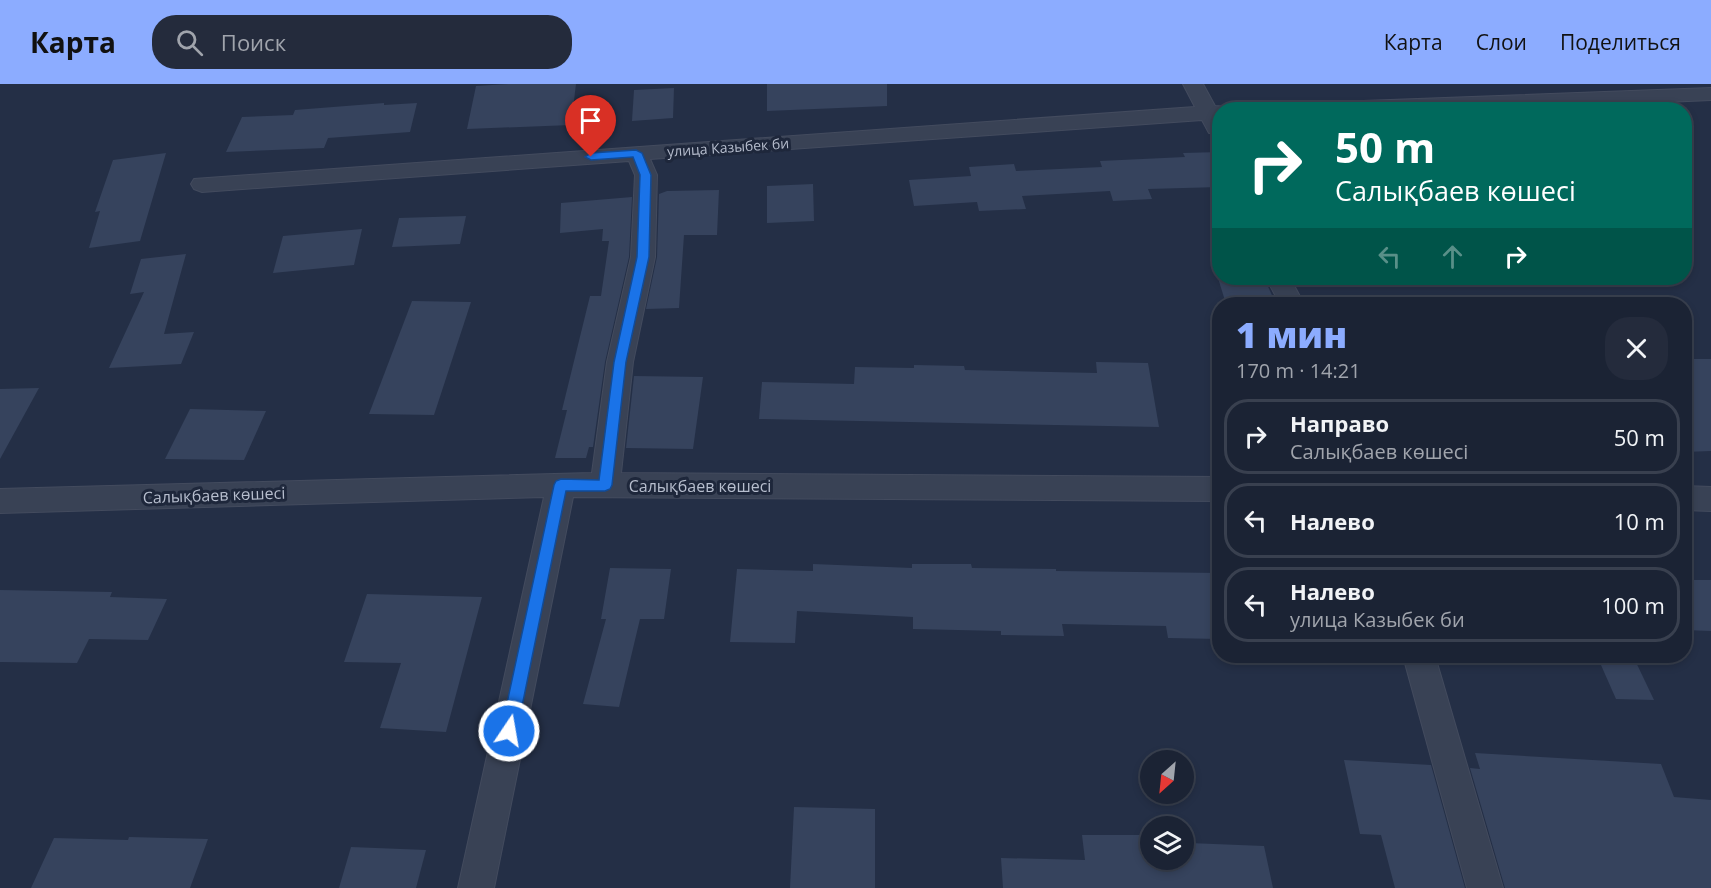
<!DOCTYPE html>
<html lang="ru">
<meta charset="utf-8">
<style>
body{margin:0;font-family:"Open Sans",sans-serif;background:#242b3c;color:#f1f3f6;height:100vh;display:flex;flex-direction:column;font-size:22px;white-space:nowrap}
*{box-sizing:border-box;margin:0}
p{font-size:20px;color:#a0a4ac}
.icon{flex:none;width:33px;height:33px;fill:none;stroke:currentColor;stroke-width:2;stroke-linecap:round;stroke-linejoin:round}
.map{position:relative;flex:1;overflow:hidden}
.drawer{position:absolute;left:1212px;top:213px;width:480px;height:366px;display:flex;flex-direction:column;background:#1b2334;border-radius:24px;box-shadow:0 3px 9px #0003,0 0 0 2px #39404f}
.drawer>*{flex:none}
.hud{position:absolute;left:1212px;top:18px;width:480px;height:183px;border-radius:24px;box-shadow:0 3px 9px #0003,0 0 0 2px #39404f;background:#00695c;color:#fff;overflow:hidden}
.needle{width:39px;rotate:207deg}
.fabs{position:absolute;left:1140px;top:666px;display:grid;gap:12px}
.fabs a{display:grid;place-items:center;width:54px;height:54px;border-radius:50%;background:#1b2334;box-shadow:0 3px 9px #0003,0 0 0 2px #39404f;font-size:30px}
.pin{position:absolute;display:grid;place-items:center;width:51px;height:51px;color:#fff;margin:-62px -26px;border-radius:50% 50% 50% 0;rotate:-45deg;box-shadow:0 0 6px #0007}
.pin .icon{rotate:45deg}
.me{position:absolute;width:66px;margin:-33px;rotate:12deg;stroke-linejoin:round;filter:drop-shadow(0 0 4px #0008)}
.turn{display:flex;align-items:center;gap:21px;height:126px;padding:0 24px;font-size:27px}
.turn .icon{width:78px;height:78px;stroke-width:2.5}
.turn b{display:block;font-size:42px;line-height:51px}
.lanes{display:flex;align-items:center;height:57px;padding:0 24px;background:#0003;justify-content:center;gap:30px;direction:ltr}
.lanes .off{opacity:.35}
.round{display:grid;place-items:center;flex:none;width:63px;height:63px;border-radius:24px;background:#242b3c}
.overview{display:flex;align-items:center;justify-content:space-between;height:102px;padding:0 24px}
h1{font-size:36px;font-weight:800;line-height:45px;color:#8cacff}
ul{padding:0;list-style:none}
li{display:flex;align-items:center;gap:18px;height:75px;margin:0 12px 9px;padding:0 12px;border:3px solid #39404f;border-radius:24px}
li div{flex:1}
li b{display:block;font-size:22px}
li em{font-style:normal}
header{display:flex;align-items:center;gap:36px;box-sizing:border-box;height:84px;padding:0 30px;background:#8cacff;color:#111}
header strong{font-size:28px}
nav{display:flex;gap:33px;margin-inline-start:auto;font-size:21px}
.search{width:420px;height:54px;background:#242b3c;display:flex;align-items:center;gap:15px;box-sizing:border-box;padding:0 21px;border-radius:24px;color:#a0a4ac;font-size:22px}
.map>svg:first-child{display:block}
.building{fill:#36435d}
.lines{fill:none;stroke-linecap:round;stroke-linejoin:round}
.minor-casing{stroke:#434b5e;stroke-width:2}
.minor{fill:#394255;fill-rule:evenodd}
.route{fill:#1a73e8;stroke:#114b97;stroke-width:1.5}
.labels{text-anchor:middle;dominant-baseline:central;stroke-width:6;stroke-linejoin:round;paint-order:stroke}
.far-street-label{font-size:14px;fill:#b7bece;stroke:#1e273b}
.street-label{font-size:16px;fill:#b7bece;stroke:#1e273b}
</style>
<header>
<strong>Карта</strong>
<div class="search"><svg class="icon" aria-label="search" viewBox="0 0 24 24"><circle cx="10" cy="10" r="6"/><path d="M15 15l6 6"/></svg>Поиск</div>
<nav><a>Карта</a><a>Слои</a><a>Поделиться</a></nav>
</header>
<div class="map">
<svg width="1711" height="804" viewBox="0 0 1711 804">
<rect width="100%" height="100%" fill="#242f46"/>
<!-- building -->
<g class="building">
<path d="M508,0h68l-5,41 -104,4 9,-43z"/>
<path d="M767,0h120v22l-120,5z"/>
<path d="M674,4l-1,30 -41,3 2,-31z"/>
<path d="M384,19v2l33,-2 -7,29 -82,6 -4,10 -98,4 16,-35 51,-2 2,-5z"/>
<path d="M1220,68v35l-72,2 4,10 -39,2 -3,-10 -88,5 4,13 -47,2 -2,-9 -63,4 -5,-26 62,-4 -2,-9 45,-3 2,7 86,-4 -2,-6 85,-4 -2,-4z"/>
<path d="M166,69l-26,88 -51,7 11,-37 -5,1 18,-52z"/>
<path d="M813,100l1,37 -47,2v-37z"/>
<path d="M719,106l-2,45h-33l-5,73 -33,1 11,-52 2,-63 8,-3z"/>
<path d="M632,113l-3,60 -24,105 -12,85h-4l-3,11h-31l12,-48h-5l28,-114h11l8,-55h-7l1,-12 -43,4 1,-30z"/>
<path d="M466,132l-6,28 -68,3 7,-29z"/>
<path d="M362,145l-8,36 -81,8 10,-37z"/>
<path d="M186,170l-22,80 30,-2 -13,32 -72,4 35,-76 -14,2 11,-35z"/>
<path d="M1218,194h46l12,26h-50z"/>
<path d="M412,217l59,1 -37,113 -65,-1z"/>
<path d="M1684,275h27v92l-27,1z"/>
<path d="M1096,278l52,1 11,64 -400,-8 3,-37 92,2 1,-17 59,1v-3l50,1 1,4 132,3z"/>
<path d="M634,292l69,1 -10,72 -67,-1z"/>
<path d="M39,304l-39,71v-70z"/>
<path d="M190,325l76,2 -22,49 -79,-1z"/>
<path d="M813,480l99,4v-4h59l1,4 84,1v2l164,2v66l-52,-1 -2,-12 -104,-2 2,12 -63,-1v-4l-88,-2v-12l-116,-6 -2,32 -65,-1 7,-73 76,2z"/>
<path d="M610,484l61,1 -7,50h-24l-21,88 -36,-3 23,-85h-5z"/>
<path d="M1684,496h27v51l-27,-1z"/>
<path d="M0,506l112,2 -2,5 57,2 -19,41 -59,-1 -12,24 -77,-1z"/>
<path d="M367,510l115,3 -36,135 -66,-4 21,-65 -57,-1z"/>
<path d="M1597,572h36l21,44 -38,-1z"/>
<path d="M1475,669l186,11 13,33 37,3v88h-206l-35,-120 10,1z"/>
<path d="M1344,676l87,5 34,123h-70l-14,-53 -21,-1z"/>
<path d="M794,723l81,2v79h-85z"/>
<path d="M1082,751h68v25h34v-25h4l1,8 75,3 9,42h-270l-2,-30 84,2z"/>
<path d="M129,753l79,2 -18,49h-159l23,-50 74,2z"/>
<path d="M351,763l75,3 -10,38h-77z"/>
</g>
<g class="lines">
<defs>
<g id="minor">
<path d="M1183,0h20l12,22 13,1 1,3h-9v24l-11,-1 -7,-13 -552,39 7,16 -2,82 -22,105 -12,111 599,4v24l-647,-4 -79,391h-36l86,-391 -544,16v-24l592,-16 15,-111 24,-105 4,-82 -6,-14 -427,31 -8,-3 -3,-5 3,-5 1001,-72z"/>
<path d="M1711,4v12l-225,10h-187l2,-5 8,-2z"/>
<path d="M1266,194h24l14,26h-24z"/>
<path d="M1684,402l27,1v24l-27,-1z"/>
<path d="M1403,572h32l68,232h-36z"/>
</g>
</defs>
<!-- minor casing -->
<use href="#minor" class="minor-casing"/>
<!-- minor -->
<use href="#minor" class="minor"/>
</g>
<!-- route -->
<path class="route" d="M636,66l6,3 9,22 -2,82 -23,105 -14,123 -2,4 -5,2h-39l-49,240 -2,6 -6,2 -6,-2 -2,-6 53,-246 2,-4 5,-2 38,1 15,-118 23,-105 3,-82 -7,-18 -42,3 -6,-3 6,-4z"/>
<g class="labels">
<!-- far-street labels -->
<g class="far-street-label">
<text transform="translate(728 63) rotate(-4)">улица Казыбек би</text>
</g>
<!-- street labels -->
<g class="street-label">
<text x="700" y="402">Салықбаев көшесі</text>
<text transform="translate(214 411) rotate(-2)">Салықбаев көшесі</text>
</g>
</g>
</svg>
<div class="fabs">
<a><svg class="needle" viewBox="-14 -14 28 28"><path d="M0-13l5 13h-10z" fill="#e53935"/><path d="M0 13l5-13h-10z" fill="#a0a4ac"/></svg></a>
<a><svg class="icon" aria-label="layers" viewBox="0 0 24 24"><path d="M12 4l9 5-9 5-9-5zM3 14l9 5 9-5"/></svg></a>
</div>
<div class="pin" style="left:591px;top:73px;background:#d93025"><svg class="icon" aria-label="arrive" viewBox="0 0 24 24"><path d="M6 21V4h12l-3 4 3 4H6"/></svg></div>
<svg class="me" style="left:509px;top:647px" viewBox="-20 -20 40 40"><circle r="17" fill="#1a73e8" stroke="#fff" stroke-width="3"/><path d="M0-11L8 9 0 5-8 9z" fill="#fff"/></svg>
<div class="hud">
<div class="turn"><svg class="icon" aria-label="right" viewBox="0 0 24 24"><path d="M7 20v-9h11M14 6l5 5-5 5"/></svg><div><b>50 m</b>Салықбаев көшесі</div></div>
<div class="lanes"><svg class="icon off" aria-label="left" viewBox="0 0 24 24"><path d="M17 20v-9H6M10 6l-5 5 5 5"/></svg><svg class="icon off" aria-label="ahead" viewBox="0 0 24 24"><path d="M12 20V5M6 11l6-6 6 6"/></svg><svg class="icon" aria-label="right" viewBox="0 0 24 24"><path d="M7 20v-9h11M14 6l5 5-5 5"/></svg></div>
</div>
<section class="drawer">
<div class="overview"><div><h1>1 мин</h1><p>170 m · 14:21</p></div><a class="round"><svg class="icon" aria-label="close" viewBox="0 0 24 24"><path d="M6 6l12 12M18 6L6 18"/></svg></a></div>
<ul>
<li><svg class="icon" aria-label="right" viewBox="0 0 24 24"><path d="M7 20v-9h11M14 6l5 5-5 5"/></svg><div><b>Направо</b><p>Салықбаев көшесі</p></div><em>50 m</em></li>
<li><svg class="icon" aria-label="left" viewBox="0 0 24 24"><path d="M17 20v-9H6M10 6l-5 5 5 5"/></svg><div><b>Налево</b></div><em>10 m</em></li>
<li><svg class="icon" aria-label="left" viewBox="0 0 24 24"><path d="M17 20v-9H6M10 6l-5 5 5 5"/></svg><div><b>Налево</b><p>улица Казыбек би</p></div><em>100 m</em></li>
</ul>
</section>
</div>
